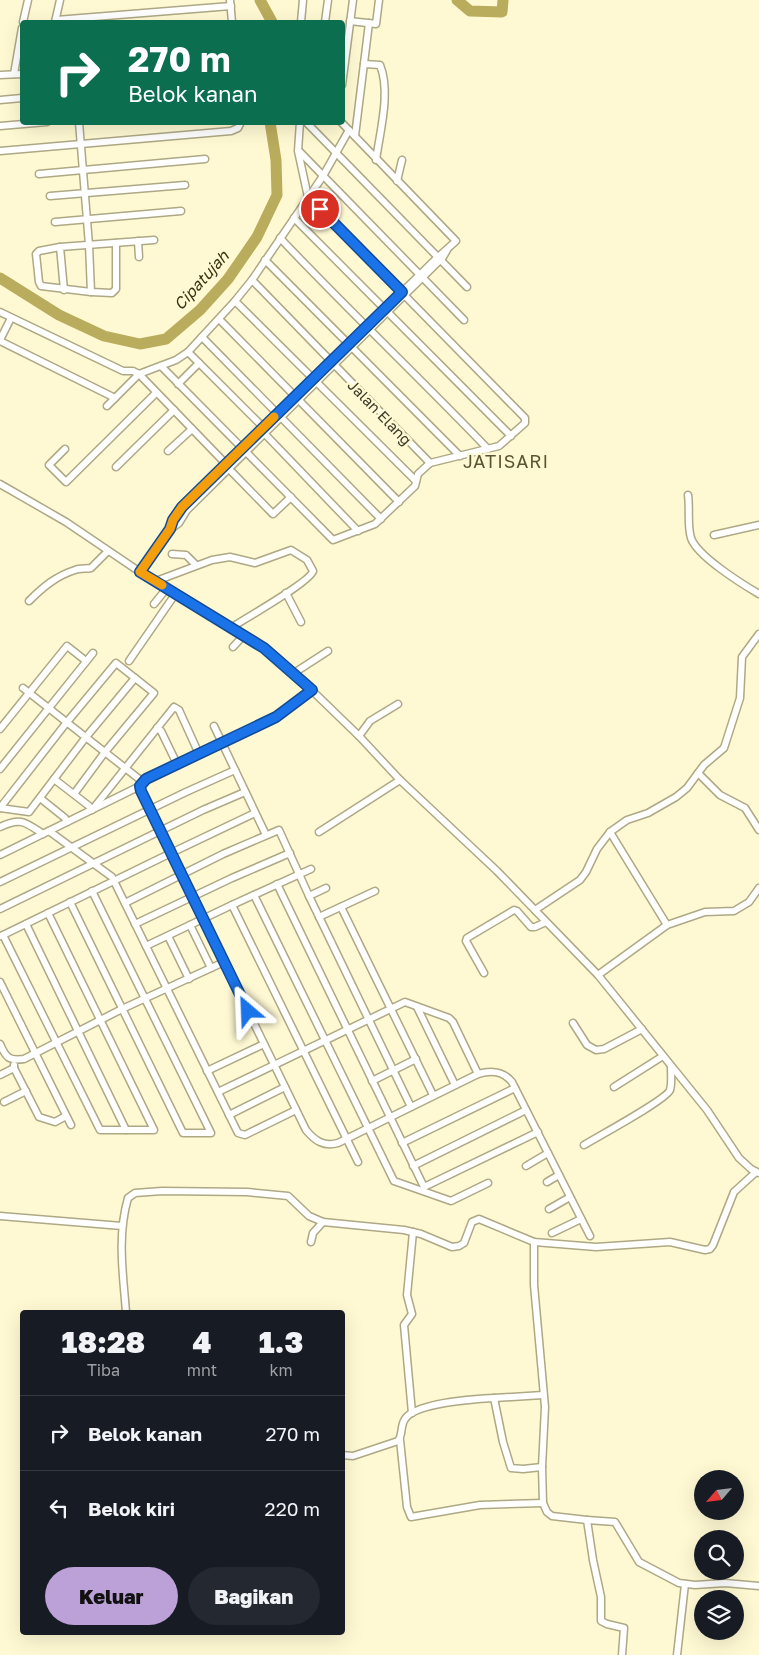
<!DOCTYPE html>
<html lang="id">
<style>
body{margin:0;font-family:"Golos Text",sans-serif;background:#242831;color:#f1f3f6;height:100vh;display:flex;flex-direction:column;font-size:19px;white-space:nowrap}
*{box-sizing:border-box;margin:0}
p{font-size:16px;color:#9ea1a6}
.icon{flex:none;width:28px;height:28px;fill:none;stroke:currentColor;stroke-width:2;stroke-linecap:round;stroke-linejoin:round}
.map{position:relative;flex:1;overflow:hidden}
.details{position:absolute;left:20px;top:1310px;width:325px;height:325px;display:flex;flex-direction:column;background:#171b24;border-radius:5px;box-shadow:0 5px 20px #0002}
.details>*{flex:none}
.guide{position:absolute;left:20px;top:20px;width:325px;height:105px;border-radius:5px;box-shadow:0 5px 20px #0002;background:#0b6e4f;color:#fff;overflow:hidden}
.needle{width:32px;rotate:242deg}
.fabs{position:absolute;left:694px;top:1470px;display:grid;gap:10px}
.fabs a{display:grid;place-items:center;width:50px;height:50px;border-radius:50%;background:#171b24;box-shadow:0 5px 20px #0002;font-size:25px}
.pin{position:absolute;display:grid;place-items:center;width:42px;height:42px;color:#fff;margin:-21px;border:2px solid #fff;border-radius:50%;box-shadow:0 1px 5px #0007}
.me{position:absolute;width:55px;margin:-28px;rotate:334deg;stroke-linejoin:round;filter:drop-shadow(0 0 4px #0008)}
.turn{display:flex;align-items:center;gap:18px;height:105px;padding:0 25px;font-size:22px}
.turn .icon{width:65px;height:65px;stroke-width:2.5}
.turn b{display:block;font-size:35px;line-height:42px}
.eta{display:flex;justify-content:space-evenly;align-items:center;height:85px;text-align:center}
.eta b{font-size:30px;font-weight:800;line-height:35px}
.action{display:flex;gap:10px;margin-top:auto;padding:10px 25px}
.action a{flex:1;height:58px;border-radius:30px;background:#bba1d7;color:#111;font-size:20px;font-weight:800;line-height:58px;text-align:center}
.action a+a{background:#242831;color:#f1f3f6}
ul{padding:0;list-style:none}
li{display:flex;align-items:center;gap:15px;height:75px;padding:0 25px;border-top:1px solid #363941}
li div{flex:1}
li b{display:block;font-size:19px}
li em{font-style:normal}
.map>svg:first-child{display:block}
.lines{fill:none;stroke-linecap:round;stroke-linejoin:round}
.river{stroke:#baac5d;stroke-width:11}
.minor-casing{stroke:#aea885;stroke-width:9}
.minor{stroke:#fff;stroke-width:6}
.route-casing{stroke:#114b97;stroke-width:12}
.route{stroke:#1a73e8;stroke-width:9}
.slow{stroke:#f59e0b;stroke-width:9}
.labels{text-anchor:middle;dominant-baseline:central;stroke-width:5;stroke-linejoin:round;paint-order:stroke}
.street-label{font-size:15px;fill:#3c3a2b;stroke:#fff9d3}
.water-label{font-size:16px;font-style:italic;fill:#3c3512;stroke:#fff9d3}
.quarter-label{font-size:18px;letter-spacing:1px;fill:#5b5535;stroke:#fff9d3}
</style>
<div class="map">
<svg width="759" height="1655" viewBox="0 0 759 1655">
<rect width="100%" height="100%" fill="#fff9d3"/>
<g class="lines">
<!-- river -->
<g class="river">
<path d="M260,0l12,22"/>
<path d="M457,0l13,11 32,1 1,-12"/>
<path d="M0,278l59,37 45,21 36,8 26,-5 34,-29 28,-31 29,-42 20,-42 -1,-35 -6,-38"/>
</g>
<defs>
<g id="minor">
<path d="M230,0l2,22"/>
<path d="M56,20l175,-14"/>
<path d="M350,21l26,3 3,-24"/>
<path d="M23,22l5,-22"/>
<path d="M55,22l5,-22"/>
<path d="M301,22l2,-22"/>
<path d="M325,22l3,-22"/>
<path d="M364,64l16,1c11,27 0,66 -4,95"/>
<path d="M14,74l8,-46"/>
<path d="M0,75l22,-1"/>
<path d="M342,85l11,-85"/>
<path d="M0,100l22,-2"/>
<path d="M79,122l10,123 2,47"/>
<path d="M306,122l161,165"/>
<path d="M0,126l47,-4"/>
<path d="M355,136l14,-113"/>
<path d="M0,151l231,-20 7,-3 3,-6"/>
<path d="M299,151l165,169"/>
<path d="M39,174l166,-15"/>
<path d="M397,181l5,-21"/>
<path d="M50,196l135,-11"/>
<path d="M294,218l217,218"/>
<path d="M55,222l126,-11"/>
<path d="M280,238c68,72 140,140 208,211"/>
<path d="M138,241l1,16"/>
<path d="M60,247l-21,4 -3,3 3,28 2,4 50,6 21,1 4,-4v-46"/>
<path d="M265,260l195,196"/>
<path d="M252,280l178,183"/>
<path d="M64,290l-4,-43 94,-7"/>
<path d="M235,301l181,180"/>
<path d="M0,312l123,59h10l6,3 87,90"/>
<path d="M219,319l180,183"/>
<path d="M202,337l179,182"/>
<path d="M0,340l11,-22"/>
<path d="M0,341l115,57"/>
<path d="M188,352l75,75"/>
<path d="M161,366l172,174 42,-16 40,-38 3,-12 12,-11 69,-17 26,-23v-5l-217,-221 -10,-46 2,-29"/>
<path d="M178,384l21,-21"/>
<path d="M107,406l32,-32 37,-14 12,-8 47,-51 17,-21 71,-104 26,-46"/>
<path d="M262,431l96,100"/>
<path d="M65,449l-16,16 17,17 90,-89"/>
<path d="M168,451l24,-22"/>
<path d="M116,467l58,-57"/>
<path d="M229,469l44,45 18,-17"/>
<path d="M0,484l66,38 74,50 114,69 20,14 23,21 62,60 41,44 97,91 101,104 109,135 32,48 12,11 8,4"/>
<path d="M688,495c2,14 -1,30 3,43 6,18 51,46 68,56"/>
<path d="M171,529l2,-10 9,-12 256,-250 18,-16 -115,-119"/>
<path d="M714,535l45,-10"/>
<path d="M172,554l14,1 10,10"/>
<path d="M140,572l19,-28 12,-15 8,-6 8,-13 256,-253 4,-7"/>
<path d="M156,581l56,-21 18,-3 25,6 36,-13 16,10 6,11c-2,10 -68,48 -81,56"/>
<path d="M286,593l15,29"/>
<path d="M29,601c14,-14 27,-25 46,-31 5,-2 11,-1 16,-2l17,-17"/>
<path d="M154,604l13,-16"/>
<path d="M233,647l11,-12"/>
<path d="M129,661l47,-68"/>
<path d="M294,673l34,-22"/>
<path d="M23,688l120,94"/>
<path d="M214,726l52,109"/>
<path d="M157,728l4,3 16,33"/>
<path d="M0,729l67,-83 19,15"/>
<path d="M359,736l11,-15 28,-17"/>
<path d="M0,769l93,-116"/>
<path d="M698,773l22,22 25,13 14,22"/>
<path d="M54,779l35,27 3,4 82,-103 5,3 20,44"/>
<path d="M40,798l25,20 2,4"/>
<path d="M0,808l67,-86 49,-59 38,30 -49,59 -31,42"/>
<path d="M0,808l29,4 57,-75 49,-59"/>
<path d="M0,827c21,-10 25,-5 43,7"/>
<path d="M49,831l63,46 126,256 7,2 51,-25"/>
<path d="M319,832l81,-52"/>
<path d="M610,832l57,93"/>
<path d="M0,855l140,-69"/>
<path d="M0,882l186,-90 49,-22"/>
<path d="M277,884l147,303 114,-55"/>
<path d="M254,895l140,286 57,20 37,-18"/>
<path d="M309,896l17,-8"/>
<path d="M70,902l113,231h28l-119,-242"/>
<path d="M125,903l98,-49 56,-24 30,66 102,211"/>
<path d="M232,905l126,257"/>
<path d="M341,907l92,188"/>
<path d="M0,909l203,-99 42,-18"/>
<path d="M535,910l45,-30 6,-8 11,-23 13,-17 17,-12 21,-7 28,-16 11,-9 17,-23 20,-17 16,-50 2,-41 17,-23"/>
<path d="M319,917l56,-26"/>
<path d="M26,924l100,206"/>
<path d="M135,924l97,-46 58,-25"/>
<path d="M190,925l21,43"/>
<path d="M3,935l97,195h54l-106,-217"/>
<path d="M1,936l170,-83 84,-40"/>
<path d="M168,936l21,43"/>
<path d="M146,946l86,-41 79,-36"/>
<path d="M224,962l82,168c9,11 18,17 32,13l140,-69c14,-4 25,-3 34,8l78,154"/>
<path d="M484,973l-18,-32 1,-3 47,-28 3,1 14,16h4l11,-5"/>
<path d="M598,975l69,-50 38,-13 29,-1 15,-9 10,-14"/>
<path d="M0,982l71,143"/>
<path d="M417,1007l38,78"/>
<path d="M573,1023l14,22 9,5 8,-1 38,-20"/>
<path d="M0,1044c6,14 9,17 24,15l98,-50 102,-47 -83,-171 -1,-5 6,-7 130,-62 36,-27"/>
<path d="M14,1068l25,49 16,5 11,-6"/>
<path d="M207,1071l57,-27"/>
<path d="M0,1075l14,-7v-3"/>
<path d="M372,1081l44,-22"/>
<path d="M614,1087l49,-31"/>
<path d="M218,1092l187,-90 44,16 4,4 25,52"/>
<path d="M4,1102l22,-11"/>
<path d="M229,1115l56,-28"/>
<path d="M402,1143l113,-55"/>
<path d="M584,1145c13,-8 82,-45 86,-55 2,-6 1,-16 1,-23"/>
<path d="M413,1166l113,-56"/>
<path d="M526,1166l22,-13"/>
<path d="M547,1182l12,-7"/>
<path d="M549,1209l21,-12"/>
<path d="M0,1216l122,10"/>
<path d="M552,1233l29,-14"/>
<path d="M311,1242l2,-9 10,-11"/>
<path d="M534,1242v43l11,122 -3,60 1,36 4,9 5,4 35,4 6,40 8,37v24l6,3 17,4 -2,27"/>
<path d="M126,1312c-3,-38 -9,-76 2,-114l7,-5 27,-2 85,1 41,4 21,20 14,6 81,8 17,4 31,13 7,-1 5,-3 8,-21 7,-3 55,23 62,5 74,-5 35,8 5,-1 3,-4 21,-53 22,-20"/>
<path d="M494,1398l49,-3"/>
<path d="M412,1413l-8,-88 8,-11 -5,-19 6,-63"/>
<path d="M400,1440l7,67 4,10 69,-12 63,-2"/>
<path d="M342,1455l11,1 45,-15c5,-6 2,-15 7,-22 10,-16 70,-20 89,-21l9,44 8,26 12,1 19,-2"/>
<path d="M587,1520l28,2 24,40 40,21 16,2 30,-2 34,3"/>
<path d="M677,1655l8,-71"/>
</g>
</defs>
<!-- minor casing -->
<use href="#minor" class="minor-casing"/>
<!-- minor -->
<use href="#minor" class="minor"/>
</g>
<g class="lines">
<defs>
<path id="route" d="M248,1011l-107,-220 -1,-5 6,-7 130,-62 36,-27 -48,-42 -124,-76 30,-43 3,-9 9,-13 220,-215 -82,-83"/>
</defs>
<!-- route casing -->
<use href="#route" class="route-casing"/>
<!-- route -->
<use href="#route" class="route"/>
<!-- slow -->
<path class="slow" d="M162,585l-22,-13 30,-43 3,-9 9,-13 92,-90"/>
</g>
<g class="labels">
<!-- street labels -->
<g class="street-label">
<text transform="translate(380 412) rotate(46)">Jalan Elang</text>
</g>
<!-- water labels -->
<g class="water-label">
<text transform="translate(201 280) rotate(-48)">Cipatujah</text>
</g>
<!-- quarter labels -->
<g class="quarter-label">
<text x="506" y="461">JATISARI</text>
</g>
</g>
</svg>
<div class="fabs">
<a><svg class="needle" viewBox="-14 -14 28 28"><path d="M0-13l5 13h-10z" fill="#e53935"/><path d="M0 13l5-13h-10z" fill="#9ea1a6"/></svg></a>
<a><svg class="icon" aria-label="search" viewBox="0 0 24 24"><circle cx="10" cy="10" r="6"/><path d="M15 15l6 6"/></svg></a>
<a><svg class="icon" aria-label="layers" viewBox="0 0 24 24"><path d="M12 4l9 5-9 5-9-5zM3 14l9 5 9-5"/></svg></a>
</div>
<div class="pin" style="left:320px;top:209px;background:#d93025"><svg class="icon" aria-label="arrive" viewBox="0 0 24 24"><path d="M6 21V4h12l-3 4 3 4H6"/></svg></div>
<svg class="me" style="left:248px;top:1011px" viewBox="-20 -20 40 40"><path d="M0-17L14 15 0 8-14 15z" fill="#1a73e8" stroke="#fff" stroke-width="4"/></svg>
<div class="guide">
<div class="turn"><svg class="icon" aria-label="right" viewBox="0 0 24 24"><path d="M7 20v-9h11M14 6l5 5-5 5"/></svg><div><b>270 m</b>Belok kanan</div></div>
</div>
<section class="details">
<div class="eta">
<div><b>18:28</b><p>Tiba</p></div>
<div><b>4</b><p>mnt</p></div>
<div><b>1.3</b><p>km</p></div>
</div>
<ul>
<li><svg class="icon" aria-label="right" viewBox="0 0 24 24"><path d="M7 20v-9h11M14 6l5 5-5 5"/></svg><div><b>Belok kanan</b></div><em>270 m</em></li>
<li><svg class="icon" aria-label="left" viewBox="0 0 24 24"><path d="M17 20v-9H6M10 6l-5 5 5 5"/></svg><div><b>Belok kiri</b></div><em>220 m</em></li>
</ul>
<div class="action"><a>Keluar</a><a>Bagikan</a></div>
</section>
</div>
